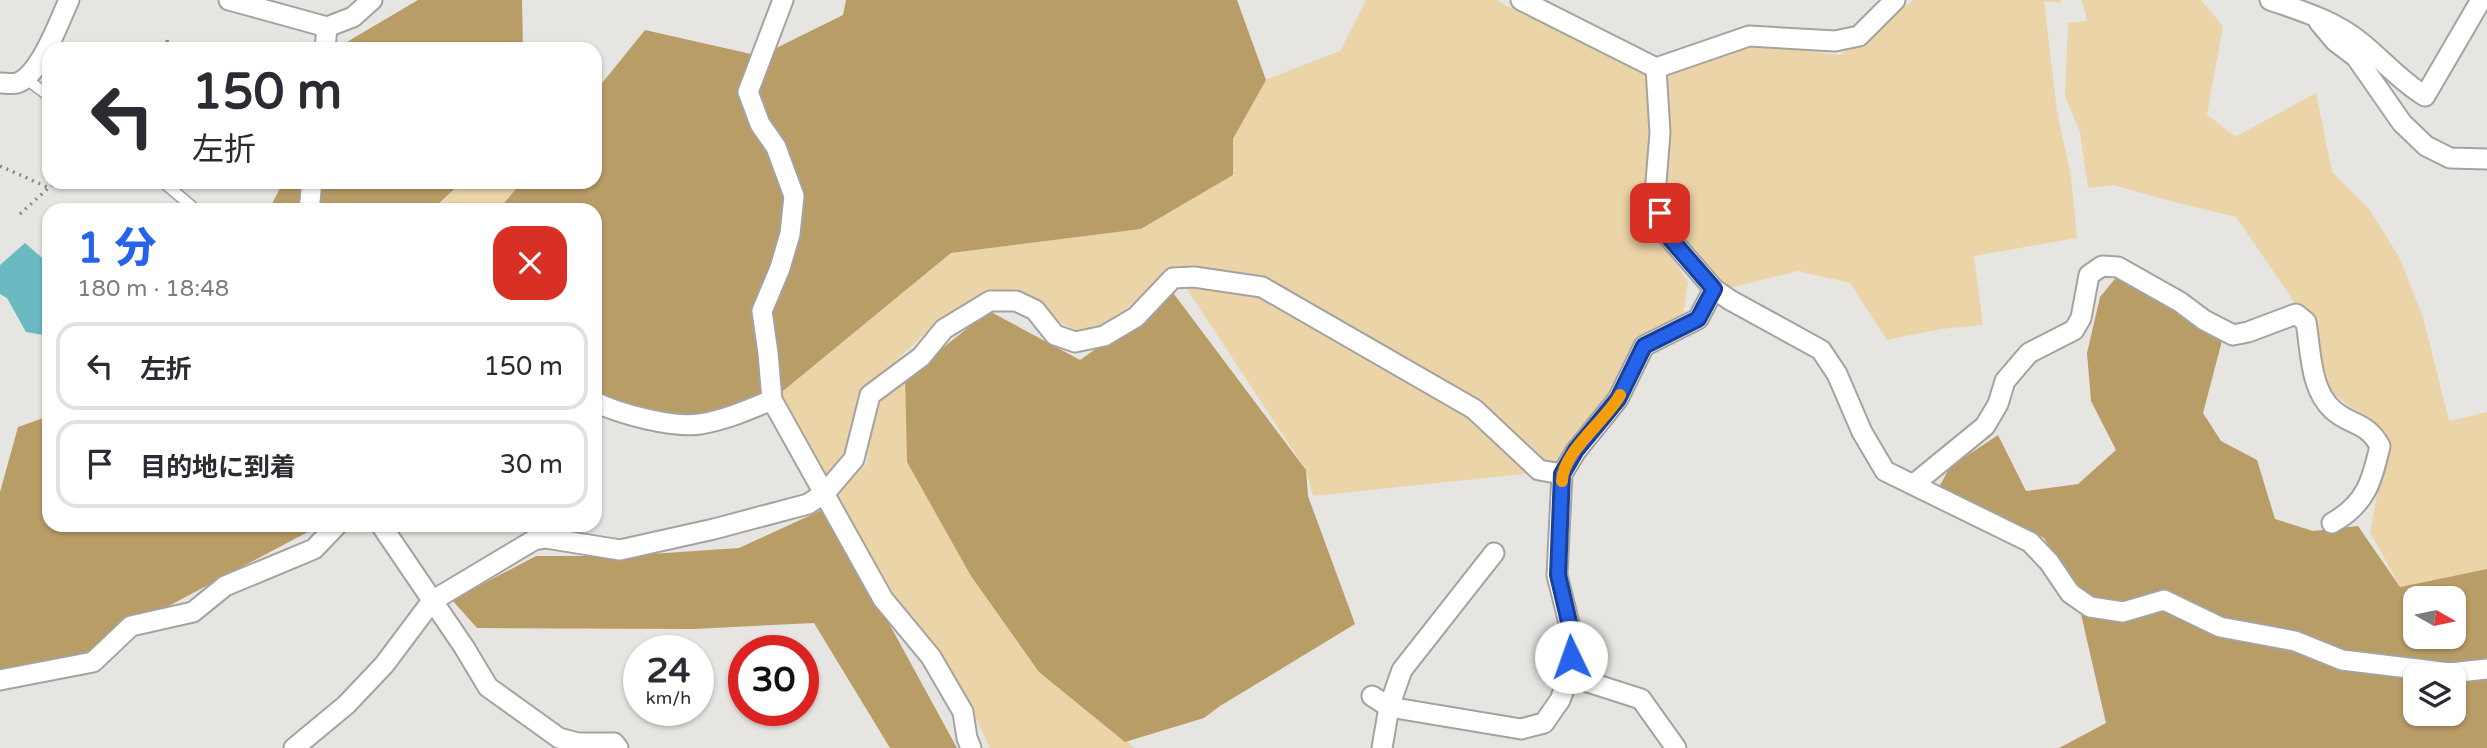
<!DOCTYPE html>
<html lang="ja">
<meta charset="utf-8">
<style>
body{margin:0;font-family:"Varela Round","Noto Sans JP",sans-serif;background:#f2f2f3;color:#2b2b33;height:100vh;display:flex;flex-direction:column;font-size:26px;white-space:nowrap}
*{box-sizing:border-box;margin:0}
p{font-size:23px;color:#7c7c81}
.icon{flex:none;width:38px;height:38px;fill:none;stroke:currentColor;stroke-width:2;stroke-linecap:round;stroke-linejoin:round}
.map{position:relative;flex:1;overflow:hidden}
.sheet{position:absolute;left:42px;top:203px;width:560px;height:329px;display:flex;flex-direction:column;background:#fff;border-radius:21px;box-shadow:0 2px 5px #0004}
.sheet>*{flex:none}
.hud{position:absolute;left:42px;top:42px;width:560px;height:147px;border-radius:21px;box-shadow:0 2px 5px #0004;background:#fff;color:#2b2b33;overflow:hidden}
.needle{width:46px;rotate:99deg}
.tools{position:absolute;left:2403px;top:586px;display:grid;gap:14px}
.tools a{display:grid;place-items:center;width:63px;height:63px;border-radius:14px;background:#fff;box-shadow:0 2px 5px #0004;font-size:35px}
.speed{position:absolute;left:623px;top:635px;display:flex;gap:14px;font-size:35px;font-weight:700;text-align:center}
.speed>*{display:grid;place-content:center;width:91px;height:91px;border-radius:50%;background:#fff;box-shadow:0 2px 5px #0004;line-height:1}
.speed small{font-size:18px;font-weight:400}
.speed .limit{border:10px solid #d22;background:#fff;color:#111}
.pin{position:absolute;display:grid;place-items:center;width:60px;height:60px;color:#fff;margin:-30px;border-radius:14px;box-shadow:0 4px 10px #0006}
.me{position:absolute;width:77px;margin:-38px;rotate:357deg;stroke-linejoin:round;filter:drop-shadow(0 0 5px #0008)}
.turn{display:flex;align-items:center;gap:24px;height:147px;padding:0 35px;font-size:32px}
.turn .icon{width:91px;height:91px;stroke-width:2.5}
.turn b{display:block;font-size:49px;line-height:60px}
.round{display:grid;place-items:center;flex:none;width:74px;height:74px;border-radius:21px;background:#f2f2f3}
.summary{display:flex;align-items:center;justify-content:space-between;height:119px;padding:0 35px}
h1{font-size:42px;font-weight:800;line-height:52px;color:#2563eb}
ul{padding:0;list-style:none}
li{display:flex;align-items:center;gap:21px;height:88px;margin:0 14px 10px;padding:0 21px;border:4px solid #e1e1e2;border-radius:21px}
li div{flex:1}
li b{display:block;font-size:26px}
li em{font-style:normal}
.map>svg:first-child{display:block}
.green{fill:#ebd4a7}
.forest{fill:#b99d67;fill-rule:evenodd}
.water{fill:#6bbac2}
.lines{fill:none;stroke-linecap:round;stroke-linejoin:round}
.lane-casing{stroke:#a5a3a0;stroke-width:13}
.street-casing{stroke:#a5a3a0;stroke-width:23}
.path{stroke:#8a8986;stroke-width:3.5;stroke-dasharray:2 5;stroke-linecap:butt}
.lane{stroke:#fff;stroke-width:10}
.street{stroke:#fff;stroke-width:19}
.route-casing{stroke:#184099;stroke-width:18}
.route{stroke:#2563eb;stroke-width:12}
.slow{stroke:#f59e0b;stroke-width:12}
</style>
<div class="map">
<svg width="2487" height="748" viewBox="0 0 2487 748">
<rect width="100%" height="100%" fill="#e7e5e2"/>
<!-- green -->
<g class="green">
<path d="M1366,0h132l4,4 151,69 -6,142 41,68 -5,33 -48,32 -74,122 -248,26 -7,-26 -133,-202 -59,51 -26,17 -25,-12 -47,-36 -77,32 -74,71 -15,65 -24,21 -54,-77 179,-147 190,-24 92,-54v-35l29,-59 78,-30z"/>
<path d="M1913,0h147l1,3 -17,-2 13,110 14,66 6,61 -103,18 9,69 -42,4 -54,11 -37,-57 -52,-12 -69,17 -52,-51 -12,-44 3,-119 88,-30 84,11z"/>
<path d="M2082,0h119l22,26 -16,88 28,23 81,-44 16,79 37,37 30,48 24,60 26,104 38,-9v157l-87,18 -30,-55 16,-85 -4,-16 -60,-46 -25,-79 -61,-89 -58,-14 -65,-18 -25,3 -8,-56 -15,-36 3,-73 19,-2z"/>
<path d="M463,182h59l-24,28h-64z"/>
<path d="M905,378l2,84 79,135 148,151h-144l-20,-42 -81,-116 -53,-97 31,-30 8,-62z"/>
</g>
<!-- forest -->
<g class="forest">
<path d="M418,0h104l1,49h-185l2,-3z"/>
<path d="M846,0h391l29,80 -33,59v36l-92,54 -190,24 -179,147 -103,21 -74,-22v-189h-97l24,-28h73v-90l50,-62 115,26 83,-41z"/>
<path d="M283,182h179l-30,28h-163z"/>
<path d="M2119,274l103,67 -19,72 18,28 36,19 18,59 38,12 45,-5 42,61 87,-18v179h-428l47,-25 -31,-135 -31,-50 -105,-51 11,-20 48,-32 28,56 52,-7 38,-34 -25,-49 -4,-48 13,-56zM2415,598h39v39h-39zM2415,676h39v38h-39z"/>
<path d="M1174,294l132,176 2,26 47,128 -135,82 -16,12 -79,24 -86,-70 -68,-96 -64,-114 -2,-84 84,-67 91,49z"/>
<path d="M49,416v109h272l-190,101 -49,38 -82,11v-183l18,-65z"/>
<path d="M826,508l131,240h-67l-76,-125 -121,6 -216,-1 -25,-28 84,-44h85l118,-8z"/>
</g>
<!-- water -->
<path class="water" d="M25,243l24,21v72l-23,-4 -19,-34 -7,-4v-29z"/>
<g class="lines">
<defs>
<g id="lane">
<path d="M25,78l24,18"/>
<path d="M163,182l33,28"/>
</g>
<g id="street">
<path d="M229,0l98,27 26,-10 19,-17"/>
<path d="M783,0l-35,92 12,32 16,23 18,49 -4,38 -10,34 -18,43 6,42 4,47 111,199 48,58 32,55 4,26 4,10"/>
<path d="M1521,0l135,68 4,65 -4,49 4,31 8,23 46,53 16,11 91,50 16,24 25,58 23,39 145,71 19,20 21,31 20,14 33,5 41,-12 56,27 75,14 47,19 108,13 37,-4"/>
<path d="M2270,0c31,11 63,20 89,41 23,18 41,40 66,55l56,-96"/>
<path d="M2319,22l16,19 21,16 46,66 24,23 24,12 37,1"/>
<path d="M325,49l2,-22"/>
<path d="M1656,68l93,-32 86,5 24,-5 36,-36"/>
<path d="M0,83c5,0 12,1 17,0 23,-8 42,-61 52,-83"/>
<path d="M309,210l3,-28"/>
<path d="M595,402c25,12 77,26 105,22 25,-4 48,-14 72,-24"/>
<path d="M1914,484l71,-58 13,-22 7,-23 24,-28 45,-23 7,-12 8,-43 13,-9 16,1 62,35 24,18 29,15 15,-3 48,-18 10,8c5,29 4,68 27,88 18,16 33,11 47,36 -8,35 -14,58 -48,77"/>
<path d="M381,525l83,122 24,40 71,51 19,5h36l4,5"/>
<path d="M1569,676l72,23 35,49"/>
<path d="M0,680l93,-18 38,-36 62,-14 32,-26 89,-37 23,-24"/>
<path d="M1372,696l17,11 132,22 23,-6 16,-23 9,-24 4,-37 -16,-64 5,-101 14,-23 42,-52 26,-53 54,-27 16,-30"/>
<path d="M294,748l52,-43 38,-40 48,-64 102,-61 12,-2 74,12 94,-21 94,-25 17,-11 29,-34 16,-64 51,-38 23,-28 46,-28h26l19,9 20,25 20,7 29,-6 32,-19 37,-39 21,-1 68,10 212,122 65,61 23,4"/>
<path d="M1382,748l7,-41 13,-37 92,-117"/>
</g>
</defs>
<!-- lane casing -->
<use href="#lane" class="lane-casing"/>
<!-- street casing -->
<use href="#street" class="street-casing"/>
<!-- path -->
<g class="path">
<path d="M166,49l2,-13"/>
<path d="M0,166l47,21"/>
<path d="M20,214l35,-32"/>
</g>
<!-- lane -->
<use href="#lane" class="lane"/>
<!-- street -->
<use href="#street" class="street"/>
</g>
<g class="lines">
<defs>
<path id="route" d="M1571,657l2,-18 -15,-64 4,-101 14,-24 42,-51 26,-53 54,-27 16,-30 -46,-53 -8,-23"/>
</defs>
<!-- route casing -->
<use href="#route" class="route-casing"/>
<!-- route -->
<use href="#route" class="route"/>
<!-- slow -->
<path class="slow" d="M1562,481c1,-30 44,-60 58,-86"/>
</g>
</svg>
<div class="tools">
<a><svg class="needle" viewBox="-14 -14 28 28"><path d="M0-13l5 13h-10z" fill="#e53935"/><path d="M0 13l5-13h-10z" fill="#7c7c81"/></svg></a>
<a><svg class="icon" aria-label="layers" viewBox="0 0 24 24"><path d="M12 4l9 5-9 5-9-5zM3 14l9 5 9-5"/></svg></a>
</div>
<div class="speed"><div>24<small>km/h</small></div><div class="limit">30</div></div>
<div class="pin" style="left:1660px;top:213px;background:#d93025"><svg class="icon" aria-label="arrive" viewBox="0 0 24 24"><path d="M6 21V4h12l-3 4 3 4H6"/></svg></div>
<svg class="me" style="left:1571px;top:657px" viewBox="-20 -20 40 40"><circle r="19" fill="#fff"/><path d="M0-13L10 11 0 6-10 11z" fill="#2563eb"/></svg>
<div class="hud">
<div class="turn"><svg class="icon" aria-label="left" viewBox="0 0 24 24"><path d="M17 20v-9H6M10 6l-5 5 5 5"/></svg><div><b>150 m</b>左折</div></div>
</div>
<section class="sheet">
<div class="summary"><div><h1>1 分</h1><p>180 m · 18:48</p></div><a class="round" style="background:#d93025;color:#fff"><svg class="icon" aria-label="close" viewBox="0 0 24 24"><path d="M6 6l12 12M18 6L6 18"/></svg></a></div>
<ul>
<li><svg class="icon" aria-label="left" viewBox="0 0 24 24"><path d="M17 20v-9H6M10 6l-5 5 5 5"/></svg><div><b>左折</b></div><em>150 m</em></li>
<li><svg class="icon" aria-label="arrive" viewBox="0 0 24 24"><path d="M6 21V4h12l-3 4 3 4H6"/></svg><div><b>目的地に到着</b></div><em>30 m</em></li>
</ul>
</section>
</div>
